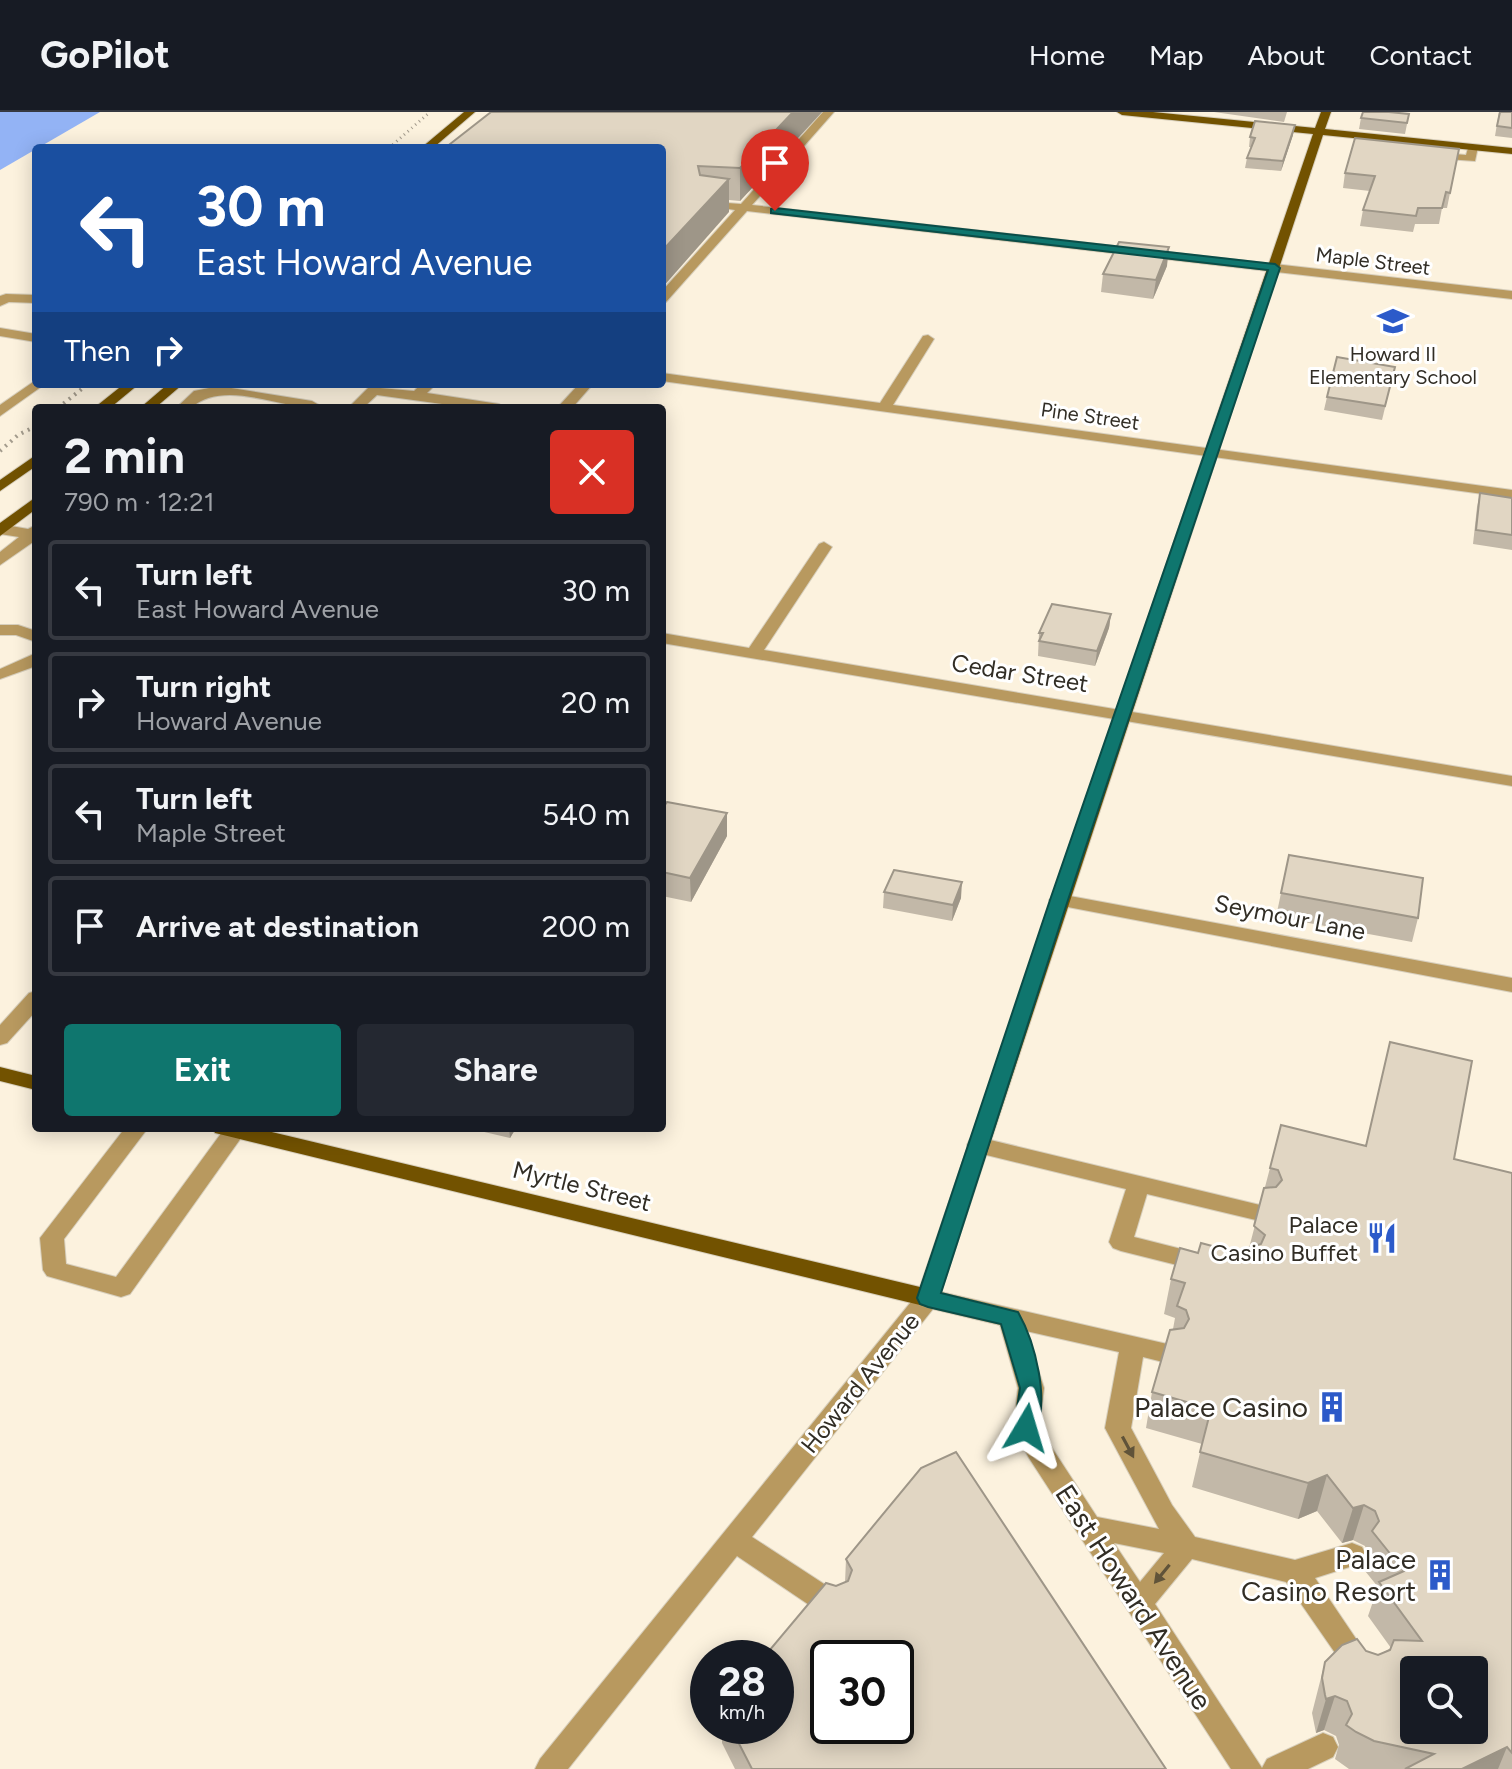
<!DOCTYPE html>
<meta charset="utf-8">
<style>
body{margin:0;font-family:Figtree,sans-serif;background:#242831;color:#f1f3f6;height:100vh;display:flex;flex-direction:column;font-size:30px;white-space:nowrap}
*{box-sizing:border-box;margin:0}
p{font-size:26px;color:#9ea1a6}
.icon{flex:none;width:44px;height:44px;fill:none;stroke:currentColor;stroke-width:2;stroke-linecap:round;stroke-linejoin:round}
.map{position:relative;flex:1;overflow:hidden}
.details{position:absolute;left:32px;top:292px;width:634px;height:728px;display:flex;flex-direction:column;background:#171b24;border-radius:8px;box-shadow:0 4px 20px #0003}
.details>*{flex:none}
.top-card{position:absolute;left:32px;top:32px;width:634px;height:244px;border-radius:8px;box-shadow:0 4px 20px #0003;background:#1a4fa0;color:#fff;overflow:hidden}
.controls{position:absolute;left:1400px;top:1544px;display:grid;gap:16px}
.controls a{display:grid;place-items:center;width:88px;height:88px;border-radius:8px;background:#171b24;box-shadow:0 4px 20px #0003;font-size:40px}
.speed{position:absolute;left:690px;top:1528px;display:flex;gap:16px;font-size:40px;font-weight:700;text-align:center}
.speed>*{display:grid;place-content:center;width:104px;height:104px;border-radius:50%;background:#171b24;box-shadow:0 4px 20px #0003;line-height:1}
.speed small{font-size:20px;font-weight:400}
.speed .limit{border:4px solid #111;border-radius:12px;background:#fff;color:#111}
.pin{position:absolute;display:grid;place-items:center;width:68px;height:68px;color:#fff;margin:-82px -34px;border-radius:50% 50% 50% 0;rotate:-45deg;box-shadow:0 0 8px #0007}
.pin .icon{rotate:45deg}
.me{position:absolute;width:88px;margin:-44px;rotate:7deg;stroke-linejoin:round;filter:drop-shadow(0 0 6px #0008)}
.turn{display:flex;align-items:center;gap:28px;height:168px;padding:0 32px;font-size:36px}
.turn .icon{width:104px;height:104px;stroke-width:2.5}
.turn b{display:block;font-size:56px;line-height:68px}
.then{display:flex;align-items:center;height:76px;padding:0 32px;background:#0003;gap:16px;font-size:30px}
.round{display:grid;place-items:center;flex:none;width:84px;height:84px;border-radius:8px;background:#242831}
.summary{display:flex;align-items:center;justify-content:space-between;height:136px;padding:0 32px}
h1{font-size:48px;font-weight:700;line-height:60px}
.button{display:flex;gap:16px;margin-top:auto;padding:16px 32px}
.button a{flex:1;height:92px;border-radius:8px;background:#0f766e;color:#fff;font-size:32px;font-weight:700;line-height:92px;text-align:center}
.button a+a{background:#242831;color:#f1f3f6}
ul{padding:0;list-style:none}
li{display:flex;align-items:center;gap:24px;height:100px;margin:0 16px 12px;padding:0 16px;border:4px solid #363941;border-radius:8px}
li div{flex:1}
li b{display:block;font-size:30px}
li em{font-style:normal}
header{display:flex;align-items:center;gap:48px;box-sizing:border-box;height:112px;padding:0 40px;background:#171b24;border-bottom:2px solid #363941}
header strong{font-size:38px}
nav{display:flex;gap:44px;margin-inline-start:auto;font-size:28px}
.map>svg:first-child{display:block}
.water{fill:#93b3f5}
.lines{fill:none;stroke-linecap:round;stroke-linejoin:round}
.minor-casing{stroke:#d7cfbd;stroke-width:2}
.major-casing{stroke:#d7cfbd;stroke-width:2}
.path-far1{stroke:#a49c8d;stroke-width:3;stroke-dasharray:1 4;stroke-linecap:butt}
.path{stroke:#a49c8d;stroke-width:4;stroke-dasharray:2 5;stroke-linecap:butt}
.minor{fill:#b8995f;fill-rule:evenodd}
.major{fill:#725200;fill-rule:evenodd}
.wall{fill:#c2b8a8}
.shaded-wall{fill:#9e9688}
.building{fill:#e1d6c3;stroke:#9e9688;stroke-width:2;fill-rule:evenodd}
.oneway{fill:#605339}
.route{fill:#0f766e;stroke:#0a4d48;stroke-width:2}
.labels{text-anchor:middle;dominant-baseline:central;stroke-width:6;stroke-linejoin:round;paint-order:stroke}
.far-street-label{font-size:20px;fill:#312d25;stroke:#fff}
.far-poi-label{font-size:20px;fill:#312d25;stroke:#fff}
.street-label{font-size:24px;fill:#312d25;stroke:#fff}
.poi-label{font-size:24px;fill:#312d25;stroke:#fff;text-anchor:end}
.near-poi-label{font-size:28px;fill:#312d25;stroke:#fff;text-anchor:end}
.near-street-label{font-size:28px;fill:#312d25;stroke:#fff}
</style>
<header>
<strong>GoPilot</strong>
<nav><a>Home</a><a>Map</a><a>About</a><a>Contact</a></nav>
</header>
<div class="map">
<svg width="1512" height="1657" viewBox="0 0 1512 1657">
<rect width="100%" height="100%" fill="#fcf2de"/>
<!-- water -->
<path class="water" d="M0,0h100l-100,58z"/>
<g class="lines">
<defs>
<g id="minor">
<path d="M823,0h11l-82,93 760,86v8l-765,-88 -81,91 -4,1v-12l73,-81 -34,-5v-4l40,3z"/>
<path d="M1469,33l9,2 -3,14 -43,-3 -5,-3 5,-3 34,3z"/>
<path d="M6,182l30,1v8l-27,-1 -9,4v-10z"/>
<path d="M0,216l36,6v8l-36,-6z"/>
<path d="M928,223l6,4 -41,66 619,85v8l-850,-117v-8l218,30 43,-67z"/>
<path d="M36,268v4h9l-45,32v-11z"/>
<path d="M421,272h15l-9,9 72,11 7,4h-35l-94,-13 -14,13h-15l21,-21 45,4z"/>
<path d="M579,272h14l-21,24h-15z"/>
<path d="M219,274l93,15 7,4 -2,3c-39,0 -93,-29 -126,0h-15l18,-17z"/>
<path d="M0,412l28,5 8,-4v15l-36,25v-13l19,-15 -19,-3z"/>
<path d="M824,430l8,5 -68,103 748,126v10l-850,-143v-10l87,15 70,-104z"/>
<path d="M0,513h18l18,6v11l-20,-7h-16z"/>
<path d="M36,541v13l-36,13v-10z"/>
<path d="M1059,782l453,84v14l-460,-88 -3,-4z"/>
<path d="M36,879v20l-29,32 -7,2v-20l29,-32z"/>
<path d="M125,1016h23l-84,111 2,25 50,13 109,-149h19l2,3 -116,163 -9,3 -74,-21 -4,-6 -3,-32z"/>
<path d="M978,1025l282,68 8,2 4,6 -4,6 -8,2 -113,-27 -13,43 75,19 4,6 -4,6 -8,3 -80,-20 -8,-3 -4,-6 17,-53 -156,-38 -3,-6 3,-6z"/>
<path d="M928,1177l248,57 3,7 -3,7 -9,3 -24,-6 -12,71 41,77 23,32 100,23 57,-17 10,4 4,8 -4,8 -47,15 58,86 -4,9 -10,4 -10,-4 -63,-91 -94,-23 -37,45 107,164 5,-9 56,-26 10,4 5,10 -5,10 -25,12h-77l-202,-311 -16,-30 5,-40 -18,-63 -67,-16 -181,228 92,60 4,9 -4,9 -10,3 -10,-3 -87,-59 -169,213h-33l5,-10 379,-467zM1026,1219l93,21 -14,76 54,101 -62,-12 -58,-89 5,-40zM1114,1431l50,10 -24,29z"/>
</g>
<g id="major">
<path d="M464,0h11l-42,36h-12z"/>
<path d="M1117,0h36l162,16 6,-16h10l-6,17 187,19v6l-189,-19 -386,1169 -9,3 -713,-174 -3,-5h43l665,159 393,-1153 -191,-19z"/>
<path d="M124,272h15l-29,24h-16z"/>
<path d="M168,272h15l-28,24h-15z"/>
<path d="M36,343v11l-36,25v-11z"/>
<path d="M36,385v12l-36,27v-13z"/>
<path d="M0,955l36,9v14l-36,-9z"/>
</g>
</defs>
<!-- minor casing -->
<use href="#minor" class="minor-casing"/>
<!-- major casing -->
<use href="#major" class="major-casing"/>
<!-- path-far1 -->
<path class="path-far1" d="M389,36l41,-36"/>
<!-- path -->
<g class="path">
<path d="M58,296l30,-24"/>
<path d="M0,339l18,-16 18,-9"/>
</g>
<!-- minor -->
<use href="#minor" class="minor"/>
<!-- major -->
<use href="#major" class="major"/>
</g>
<!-- wall -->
<g class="wall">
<path d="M491,0h331l-82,89 -11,-1v12z"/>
<path d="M1214,0h73l-3,10z"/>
<path d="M1499,0h13v26l-17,-2z"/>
<path d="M1409,2l-4,20 -46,-5 2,-11z"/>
<path d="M1293,23l-12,36 -36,-3 2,-10 4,-11h-2l1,-10z"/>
<path d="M1355,26l95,55 -3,15h-5l-3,16h-24l-2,8 -53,-6 3,-16 7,-19 -27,-3 2,-15z"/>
<path d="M1167,154l-14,33 -52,-7 2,-18z"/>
<path d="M1395,255l-13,53 -58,-10 3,-13z"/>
<path d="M1480,381l32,5v52l-39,-6 4,-37z"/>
<path d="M1111,502l-2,14 -14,38 -57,-10 1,-23z"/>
<path d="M662,697l65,4v23l-36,66 -29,-6z"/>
<path d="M1289,743l129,63 -6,24 -136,-25z"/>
<path d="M884,780l77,6 -9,23 -69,-13z"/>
<path d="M1390,930l64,117 58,14v596h-163l-14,-10 4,-14 -3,-9 -12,-6 -8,3 -4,-20 13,-51 41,-11 12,4 13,-7 -23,-32 10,-29 -17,-21 5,-16 -1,-4 -12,-6 -11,3 -25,-32 -19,8 -106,-32 10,-43 -56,-16 6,-36 21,-63 2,-11 -11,-4 7,-35 27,-26 48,2 3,-7 21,-80 96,-22z"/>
<path d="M479,1016h37l-6,10 -30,-7z"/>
<path d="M846,1447l320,210h-431l-13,-26v-17h54l69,-143z"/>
</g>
<!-- shaded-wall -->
<g class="shaded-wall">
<path d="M793,0h29l-82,89v-33z"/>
<path d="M1295,13l-2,10 -12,36 2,-10z"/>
<path d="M729,67v33l-67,76v-37z"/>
<path d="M1169,135l-2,19 -14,33 3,-19z"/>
<path d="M1111,502l-2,14 -14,38 2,-15z"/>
<path d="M727,701v23l-36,66 -1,-24z"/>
<path d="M962,770l-1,16 -9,23 1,-16z"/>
<path d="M509,1016h7l-6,10z"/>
<path d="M1327,1363l-10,36 -19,8 10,-36z"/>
<path d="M1364,1393l-11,35 -11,3 11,-35z"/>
<path d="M1335,1584l-11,34 -8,3 10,-34z"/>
<path d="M1507,1635l-9,22h-36z"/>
</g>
<!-- building -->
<g class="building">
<path d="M491,0h302l-53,56 -42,-2 2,9 29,4 -67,72v-103h-217z"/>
<path d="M1363,0h26l20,2 -2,9 -46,-5z"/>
<path d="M1500,0h12v16l-15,-2z"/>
<path d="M1255,9l40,4 -12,36 -36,-3 8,-20 -5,-1z"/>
<path d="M1355,26l104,11 -9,44 -4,-1 -4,16h-24l-2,8 -53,-6 12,-34 -30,-3z"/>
<path d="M1119,130l50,5 -13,33 -53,-6z"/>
<path d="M1337,245l58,10 -10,39 -58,-9z"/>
<path d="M1480,381l32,5v37l-36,-5z"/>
<path d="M1052,492l59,10 -14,37 -58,-10 4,-8h-4z"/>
<path d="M667,690l60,11 -37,65 -28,-6v-63z"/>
<path d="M1289,743l134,23 -5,40 -137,-25z"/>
<path d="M894,758l68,12 -9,23 -69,-13z"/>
<path d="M1390,930l82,19 -18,98 58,14v580l-5,-6 -45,22h-57l29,-15 -60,-13 -18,-9 -10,-7 6,-11 -5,-13 -12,-5 -9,3 -1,-4 -3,-17 3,-16 17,-17 15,-6 9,12 12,4 12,-5 4,-10 28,1 -43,-59 25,-11 -32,-40 7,-10 -4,-10 -11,-6 -11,3 -26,-33 -19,8 -108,-31 11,-43 -59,-17 18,-62 14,-2 5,-9 -3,-9 -9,-4 8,-23 -14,-4 9,-31 18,5 3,-10 45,12 2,-7 13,-4 4,-9 -11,-9 10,-38 12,-1 6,-7 -4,-10 -8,-2 11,-43 85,21zM1414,1558h60v60h-60z"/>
<path d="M956,1340l210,317h-414l-22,-43h46v-68h-13l63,-75 10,3 12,-5 4,-11 -6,-11 75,-91zM828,1546h68v68h-68z"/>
</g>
<!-- one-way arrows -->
<defs><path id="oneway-solid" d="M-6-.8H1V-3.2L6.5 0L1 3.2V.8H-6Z" transform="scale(2)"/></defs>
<g class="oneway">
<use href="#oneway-solid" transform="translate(1128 1335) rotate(62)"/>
<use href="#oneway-solid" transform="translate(1162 1462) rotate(129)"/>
</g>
<!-- route -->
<path class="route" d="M775,96l500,56 5,4 -212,632 -127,393 77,19c17,30 33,90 16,122l-8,3 -8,-3 -4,-6 6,-40 -19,-64 -73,-17 -8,-3 -3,-6 133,-398 218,-630 -497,-57v-4z"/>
<!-- icons -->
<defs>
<symbol id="school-bare" viewBox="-9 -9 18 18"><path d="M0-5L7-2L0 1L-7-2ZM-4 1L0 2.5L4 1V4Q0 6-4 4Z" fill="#2c5ac9" stroke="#fff" stroke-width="2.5" paint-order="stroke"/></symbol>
<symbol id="restaurant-bare" viewBox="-9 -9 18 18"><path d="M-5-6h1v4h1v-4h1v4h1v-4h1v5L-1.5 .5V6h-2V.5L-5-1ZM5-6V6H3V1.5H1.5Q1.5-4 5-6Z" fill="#2c5ac9" stroke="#fff" stroke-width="2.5" paint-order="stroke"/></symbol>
<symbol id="building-bare" viewBox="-9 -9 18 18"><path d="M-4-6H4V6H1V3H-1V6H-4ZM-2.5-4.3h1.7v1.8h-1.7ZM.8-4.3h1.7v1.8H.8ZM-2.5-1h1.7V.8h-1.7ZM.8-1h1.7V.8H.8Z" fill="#2c5ac9" stroke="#fff" stroke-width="2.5" paint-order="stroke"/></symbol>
</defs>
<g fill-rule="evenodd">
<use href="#school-bare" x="1371" y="187" width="44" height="44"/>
<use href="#restaurant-bare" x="1360" y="1104" width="44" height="44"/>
<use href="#building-bare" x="1310" y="1273" width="44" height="44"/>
<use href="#building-bare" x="1418" y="1441" width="44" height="44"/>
</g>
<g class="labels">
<!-- far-street labels -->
<g class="far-street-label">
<text transform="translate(1373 149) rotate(7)">Maple Street</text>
<text transform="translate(1090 304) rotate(8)">Pine Street</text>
</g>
<!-- far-poi labels -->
<g class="far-poi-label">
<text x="1393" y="242">Howard II<tspan x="1393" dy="23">Elementary School</tspan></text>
</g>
<!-- street labels -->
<g class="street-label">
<text transform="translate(1020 561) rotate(9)">Cedar Street</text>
<text transform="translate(1290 805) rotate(11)">Seymour Lane</text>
<text transform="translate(582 1074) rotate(14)">Myrtle Street</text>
<text transform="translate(860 1271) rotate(-51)">Howard Avenue</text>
</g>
<!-- poi labels -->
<g class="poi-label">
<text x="1358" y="1112">Palace<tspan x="1358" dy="28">Casino Buffet</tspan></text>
</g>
<!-- near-poi labels -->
<g class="near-poi-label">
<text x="1308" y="1295">Palace Casino</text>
<text x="1416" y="1447">Palace<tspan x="1416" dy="32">Casino Resort</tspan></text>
</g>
<!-- near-street labels -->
<g class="near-street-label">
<text transform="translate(1134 1485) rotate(57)">East Howard Avenue</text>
</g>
</g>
</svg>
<div class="controls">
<a><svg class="icon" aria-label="search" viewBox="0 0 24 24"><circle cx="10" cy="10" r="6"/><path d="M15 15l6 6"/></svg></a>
</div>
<div class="speed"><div>28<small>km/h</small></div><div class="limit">30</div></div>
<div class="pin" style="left:775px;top:99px;background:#d93025"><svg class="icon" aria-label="arrive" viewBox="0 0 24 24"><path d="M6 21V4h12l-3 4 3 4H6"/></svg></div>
<svg class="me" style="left:1026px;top:1316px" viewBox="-20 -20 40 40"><path d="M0-17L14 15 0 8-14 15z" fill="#0f766e" stroke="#fff" stroke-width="4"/></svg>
<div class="top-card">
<div class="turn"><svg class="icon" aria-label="left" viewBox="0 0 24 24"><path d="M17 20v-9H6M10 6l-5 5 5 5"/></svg><div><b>30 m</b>East Howard Avenue</div></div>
<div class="then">Then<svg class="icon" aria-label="right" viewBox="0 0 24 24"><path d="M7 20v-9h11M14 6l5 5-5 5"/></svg></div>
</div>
<section class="details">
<div class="summary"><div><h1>2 min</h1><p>790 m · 12:21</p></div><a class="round" style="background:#d93025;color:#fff"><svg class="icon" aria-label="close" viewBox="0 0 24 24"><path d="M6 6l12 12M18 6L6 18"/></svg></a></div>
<ul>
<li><svg class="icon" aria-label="left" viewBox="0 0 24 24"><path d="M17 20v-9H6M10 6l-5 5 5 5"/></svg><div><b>Turn left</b><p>East Howard Avenue</p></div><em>30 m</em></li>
<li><svg class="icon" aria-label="right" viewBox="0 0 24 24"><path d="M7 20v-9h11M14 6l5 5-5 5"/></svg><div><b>Turn right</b><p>Howard Avenue</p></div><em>20 m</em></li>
<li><svg class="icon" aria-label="left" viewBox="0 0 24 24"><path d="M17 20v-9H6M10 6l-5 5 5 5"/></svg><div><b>Turn left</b><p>Maple Street</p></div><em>540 m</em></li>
<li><svg class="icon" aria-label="arrive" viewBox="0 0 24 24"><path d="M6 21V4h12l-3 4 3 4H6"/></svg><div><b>Arrive at destination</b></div><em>200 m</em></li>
</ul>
<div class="button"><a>Exit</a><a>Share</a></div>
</section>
</div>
